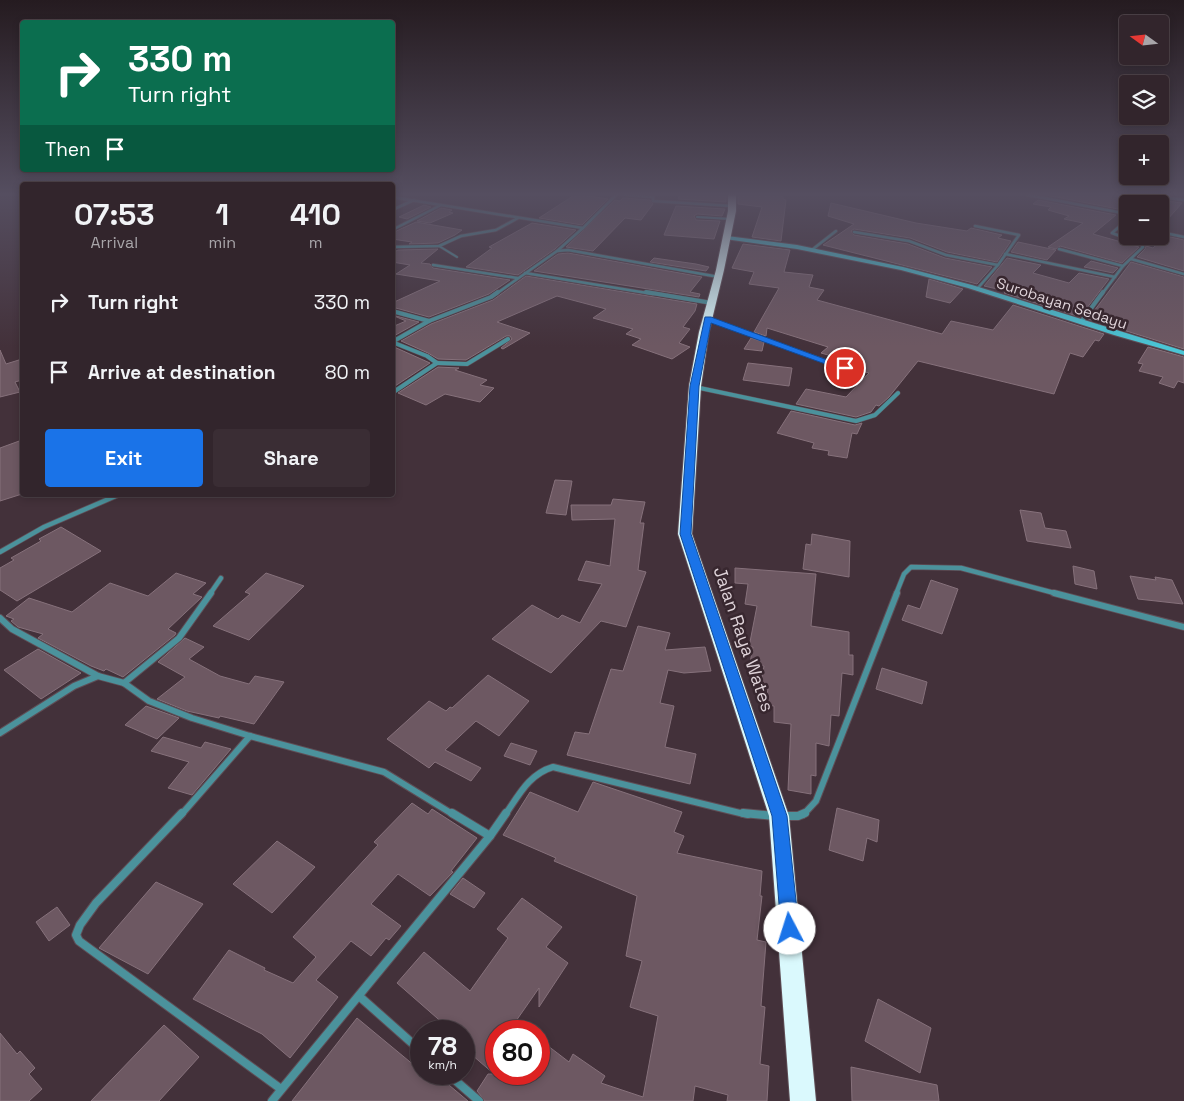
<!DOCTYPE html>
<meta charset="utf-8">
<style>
body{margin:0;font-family:"Space Grotesk",sans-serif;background:#3a2d34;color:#f1f3f6;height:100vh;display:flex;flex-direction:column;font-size:19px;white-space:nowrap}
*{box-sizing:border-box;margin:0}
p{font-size:16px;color:#a8a5a9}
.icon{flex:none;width:28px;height:28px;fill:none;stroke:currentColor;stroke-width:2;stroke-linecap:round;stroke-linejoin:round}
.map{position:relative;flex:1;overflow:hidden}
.panel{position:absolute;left:20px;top:182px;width:375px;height:315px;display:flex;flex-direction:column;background:#32252c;border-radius:5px;box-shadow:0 2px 8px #0003,0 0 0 1px #4d4248}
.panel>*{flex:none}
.guide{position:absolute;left:20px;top:20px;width:375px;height:152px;border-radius:5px;box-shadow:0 2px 8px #0003,0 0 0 1px #4d4248;background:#0b6e4f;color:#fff;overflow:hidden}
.needle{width:32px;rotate:285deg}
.tools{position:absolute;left:1119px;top:15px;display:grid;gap:10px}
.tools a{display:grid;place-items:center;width:50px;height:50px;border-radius:5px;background:#32252c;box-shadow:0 2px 8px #0003,0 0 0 1px #4d4248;font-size:25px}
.speed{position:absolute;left:410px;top:1020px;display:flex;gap:10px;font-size:25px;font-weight:700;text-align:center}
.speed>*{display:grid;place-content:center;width:65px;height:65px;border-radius:50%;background:#32252c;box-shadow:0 2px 8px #0003,0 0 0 1px #4d4248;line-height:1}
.speed small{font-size:12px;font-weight:400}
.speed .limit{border:8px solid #d22;background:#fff;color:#111}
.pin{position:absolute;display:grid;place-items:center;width:42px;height:42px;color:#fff;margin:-21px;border:2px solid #fff;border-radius:50%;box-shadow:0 1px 5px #0007}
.me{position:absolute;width:55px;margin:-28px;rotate:355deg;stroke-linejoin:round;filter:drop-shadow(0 0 4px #0008)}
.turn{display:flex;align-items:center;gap:18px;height:105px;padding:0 25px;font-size:22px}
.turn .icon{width:65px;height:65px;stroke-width:2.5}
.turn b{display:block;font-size:35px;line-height:42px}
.then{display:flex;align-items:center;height:48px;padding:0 25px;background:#0003;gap:10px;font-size:19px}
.eta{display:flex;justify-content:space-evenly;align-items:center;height:85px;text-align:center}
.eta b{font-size:30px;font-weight:800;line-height:35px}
.action{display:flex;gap:10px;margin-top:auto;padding:10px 25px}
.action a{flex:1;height:58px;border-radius:5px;background:#1a73e8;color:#fff;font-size:20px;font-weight:800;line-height:58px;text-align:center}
.action a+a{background:#3a2d34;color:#f1f3f6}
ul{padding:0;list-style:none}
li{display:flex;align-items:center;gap:15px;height:70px;padding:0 25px}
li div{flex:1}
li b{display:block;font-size:19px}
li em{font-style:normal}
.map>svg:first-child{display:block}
.building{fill:#6d5862;stroke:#86717b}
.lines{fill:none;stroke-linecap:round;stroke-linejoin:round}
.lane-far1-casing{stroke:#5f4e56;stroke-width:3}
.lane-casing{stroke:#5f4e56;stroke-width:4}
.street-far4-casing{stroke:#5f4e56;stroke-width:4}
.street-far3-casing{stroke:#5f4e56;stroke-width:5}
.street-far2-casing{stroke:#5f4e56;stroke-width:6}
.street-far1-casing{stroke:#5f4e56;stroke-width:8}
.street-casing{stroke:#5f4e56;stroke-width:10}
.secondary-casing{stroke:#5f4e56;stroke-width:2}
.highway-casing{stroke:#5f4e56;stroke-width:2}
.lane-far1{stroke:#4b929c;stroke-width:2}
.lane{stroke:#4b929c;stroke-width:2.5}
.street-far4{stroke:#4b929c;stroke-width:2.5}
.street-far3{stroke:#4b929c;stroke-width:4}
.street-far2{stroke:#4b929c;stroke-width:4.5}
.street-far1{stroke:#4b929c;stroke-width:6}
.street{stroke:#4b929c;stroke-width:8}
.secondary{fill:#4ac5d5;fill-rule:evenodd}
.highway{fill:#daf9fd;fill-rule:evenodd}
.route{fill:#1a73e8;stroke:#114b97}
.labels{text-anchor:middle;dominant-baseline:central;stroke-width:5;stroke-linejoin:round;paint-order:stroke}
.far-street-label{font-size:15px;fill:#ded2d8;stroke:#38272f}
.street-label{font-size:18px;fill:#ded2d8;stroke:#38272f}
</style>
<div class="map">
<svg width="1184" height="1101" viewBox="0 0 1184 1101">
<rect width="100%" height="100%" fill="#43313a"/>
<!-- building -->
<g class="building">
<path d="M686,193h40v9l-48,-3 2,-5 4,1z"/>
<path d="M738,193h45v6l3,1 -5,41 -29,-4 10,-30 -24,-3z"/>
<path d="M1050,193h75l3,3v10l-5,4 -77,-15z"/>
<path d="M576,194l32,5 -26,26 -43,-7z"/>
<path d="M623,198l27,2 3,4 -12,16 -16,-2 -32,33 -27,-4 49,-47 5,1z"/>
<path d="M1038,200l78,15 -23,19 46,13 -17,16 -62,-17 -4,3 -8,-2 35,-24 -19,-4 5,-3 -21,-6 3,-3 -18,-3z"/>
<path d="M1160,200l22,3 -22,25z"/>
<path d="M831,203l85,20 51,8 4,-3 31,7 -4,3 13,3 -14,21 -50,-10 -37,-14 -56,-9 -3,2 3,4 54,9 37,14 47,9 -15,17 -154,-39 31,-21 -26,-8z"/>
<path d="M424,205l7,2 -24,12 -8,-2z"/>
<path d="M676,206l49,3 -3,7 -25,-2 -3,2 2,4 24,1 -6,18 -50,-4z"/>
<path d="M441,208l11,2 -3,2 4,1 -23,10 -13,-2z"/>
<path d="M416,222l46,8 -7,5 -17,8 -29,1 3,-2 -20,-3v-6z"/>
<path d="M532,223l44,7 -21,19 -37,26 -52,-8 26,-19 -3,-1z"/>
<path d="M1166,236l18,4v31l-47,-14 8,-8 1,-3 7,2z"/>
<path d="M1018,242l38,8 -9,10 -36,-8z"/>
<path d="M743,244l47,6 -6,22 29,3 -4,12 15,3 -7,10 125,34 9,-13 42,9 20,-25 91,29 -5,7 -4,-1 -12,17 -13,-4 -16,41 -136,-33 -29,36 -10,9 -3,-1 -5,7 -15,5 -60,-13 10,-15 40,8 23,-24 -11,-3 5,-5 -42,-12 7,-6 -61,-19 -1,8 -12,-4 25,-44 -30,-4 5,-12 -22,-4z"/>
<path d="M438,249l-17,14 9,1 3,4 77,12 -21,14 -60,23 -37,-10v-4l48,-22 -44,-7 14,-9 -18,-3v-9l6,-3z"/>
<path d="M568,253l134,24 -12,15 10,2 -1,3 -165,-26 24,-17z"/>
<path d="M654,258l42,6 13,3 -3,4 -56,-9z"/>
<path d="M1007,258l34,7 -8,8 36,10 10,-10 30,6 -29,38 -76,-24 2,-2 -22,-5z"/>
<path d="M1091,261l27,7 -5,5 -29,-6z"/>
<path d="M1131,262l53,15v72l-96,-30z"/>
<path d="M526,276l171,28 -2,7 -12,16 7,2 -11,14 11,4 -18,12 -40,-14 9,-6 -15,-5 7,-5 -40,-11 13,-9 -49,-13 -60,26 33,11 -27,16 -2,-1 11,-9 -2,-3h-4l-40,24 -28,-1 -10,-6 -27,-12 30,-17 62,-24z"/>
<path d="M929,279l34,10 -13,14 -24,-6z"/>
<path d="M392,315l27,7 -27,15v-10l14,-6z"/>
<path d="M751,338l13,4 -2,9 -18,-2z"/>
<path d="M392,346l38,17 -38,25z"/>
<path d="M1148,347l36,10v26l-6,-2 -4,7 -15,-5 4,-6 -24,-6 4,-7 -5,-1z"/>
<path d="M0,350l6,14 16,-5v21l-7,2 5,10 -20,5z"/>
<path d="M748,363l44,5 -3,18 -46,-6z"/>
<path d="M438,367l21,1 -4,2 32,10 -7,5 14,3 -14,14 -35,-8 -19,11 -28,-12z"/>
<path d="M791,411l64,14 7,-2 -5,11 -5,-1 -5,25 -19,-3 1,-4 -17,-3 2,-5 -37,-10z"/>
<path d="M22,440v54l-22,7v-53z"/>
<path d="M555,480l17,1 -6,34 -20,-2z"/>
<path d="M613,499l32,3 -5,21h4l-6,47 8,2 -20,55 -25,-6 -50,52 -59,-34 40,-34 26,14 4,-4 18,8 22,-39 -24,-4 8,-19 24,5 5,-47 -43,1 -1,-15h40z"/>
<path d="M1020,510l21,3 4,15 21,3 5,17 -44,-7z"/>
<path d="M61,527l40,24 -84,50 -17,-11v-22l14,-8 -3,-2 30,-17 -2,-2z"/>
<path d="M812,534l38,7 -1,36 -46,-8 3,-25 5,1z"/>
<path d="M1073,566l21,5 3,18 -22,-5z"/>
<path d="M735,568l81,6 -5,52 38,6v23h4v20l-11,-2 -3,43 -8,-1 -2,31 -13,-3v33l-5,-1v19l-23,-4 3,-66 -17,-2v-16l-9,-1 3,-16 -8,-1 4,-22 -14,-3 3,-16h-4l8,-41 -12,-2 3,-20 -13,-1z"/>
<path d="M176,573l30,10 -13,11 9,3 -34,32 8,4 -1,2 -52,42 -17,-8 -2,2 -13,-5 -53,-28 5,-4 -25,-7 -7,-6 3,-2 -8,-3 23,-18 43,14 38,-29 38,13z"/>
<path d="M266,573l38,13 -55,54 -36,-14 37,-32 -5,-2z"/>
<path d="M1130,576l26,4 -1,-3 17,3 11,24 -45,-5z"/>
<path d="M931,580l27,9 -16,45 -40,-14 6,-15 12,4z"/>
<path d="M638,626l32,7 -5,17 40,-3 6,24 -27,2 -16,-3 -8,33 14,3 -9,41 31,7 -6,30 -123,-29 8,-23 14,2 22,-65 12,2z"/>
<path d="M185,638l19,9 -15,12 31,17 29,8 6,-8 29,6 -30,42 -34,-8 -1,2 -32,-7 -30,-12 28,-22 -27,-15z"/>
<path d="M38,649l43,24 -40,26 -37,-29z"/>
<path d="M882,668l45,14 -5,22 -46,-15z"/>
<path d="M488,675l41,26 -30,35 -23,-15 -31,29 36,18 -10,13 -36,-19 -6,6 -42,-29 42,-38 17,10 4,-4 2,1z"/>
<path d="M146,706l33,12 -22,21 -32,-14z"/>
<path d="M163,737l38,11 4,-6 26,7 -39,46 -24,-7 21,-26 -38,-11z"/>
<path d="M511,743l26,8 -7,14 -26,-9z"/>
<path d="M593,782l89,30 -8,20 10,4 -7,17 85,18 -2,25h2l-5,44 9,2 -5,64 4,1 -5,57 9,2 -2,35h-40l1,-6 -33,-9 -2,15h-208l-8,-10 11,-17h6l-30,-26v-17h-23l4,-6 -48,-42 27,-31 46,39 38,-53 -11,-9 25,-31 40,29 -16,20 22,16 -29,44v-19l-30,43h-13v43h43v-35l30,23 4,-8 32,22 -4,7 42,14 15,-81 -28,-9 12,-46 -16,-5 11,-60 -83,-35 2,-3 -53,-23 27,-43 48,20z"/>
<path d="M412,803l16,11 4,-5 45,29 -26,33 2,1 -23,24 -32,-22 -27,30 30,22 -12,14 -3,-2 -15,18 -20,-15 -35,39 22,17 -48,61 -28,-24 -69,-35 36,-49 36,18 -1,2 29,13 23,-26 -23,-20 85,-92 -4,-3z"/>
<path d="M837,808l42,12 -2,22 -10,-4 -4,23 -34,-11z"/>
<path d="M277,841l38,26 -43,46 -39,-29z"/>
<path d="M463,878l22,15 -11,15 -24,-14z"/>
<path d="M156,882l47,22 -55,70 -49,-26z"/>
<path d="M57,907l13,18 -21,16 -13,-19z"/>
<path d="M878,999l53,29 -11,45 -55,-32z"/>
<path d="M357,1018l64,53v3h4l14,11 4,-5 25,21h-176z"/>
<path d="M164,1025l35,32 -40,44h-68z"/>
<path d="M0,1033l17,21 3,-3 15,17 -6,6 13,15 -13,12h-29z"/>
<path d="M851,1067l86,18 2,16h-87z"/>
</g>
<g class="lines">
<defs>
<g id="lane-far1">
<path d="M697,217l34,2"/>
<path d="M439,246l18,11"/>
</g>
<path id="lane" d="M708,319l137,49"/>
<g id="street-far4">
<path d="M1018,193l110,21"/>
<path d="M1128,193l21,9"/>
<path d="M618,194l35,3v4l79,5"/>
<path d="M1155,196l29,4"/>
<path d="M392,197l191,31 35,-35"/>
<path d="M392,210l22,-10"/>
<path d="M975,226l44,9 -21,30"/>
<path d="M392,230l49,-25"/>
<path d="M854,232l55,9 37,14 52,10 -21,24"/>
<path d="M1160,232l24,5"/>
<path d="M392,247l47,-1 22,-10 35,-6 22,-12"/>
<path d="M813,249l23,-18"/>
<path d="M1059,249l64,17"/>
<path d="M557,251l26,-23"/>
<path d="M1005,254l110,23"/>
<path d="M1131,259l53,15"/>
<path d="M433,265l84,13"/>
<path d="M525,273l128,21"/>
<path d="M496,294l61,-43 11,-1 151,27"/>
<path d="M1102,294l21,-28 20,-19 -2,-3 -29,-11 16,-14"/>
</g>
<g id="street-far3">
<path d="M646,292l66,11"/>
<path d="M392,311l37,10"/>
<path d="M1081,322l22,-30"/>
<path d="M392,342l37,-21 62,-24 7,-5"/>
<path d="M392,342l35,14 10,7 -45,30"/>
<path d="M437,363l30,1 41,-25"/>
<path d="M695,387l161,34 19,-6 23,-22"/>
</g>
<g id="street-far2">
<path d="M0,552l44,-25 74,-32"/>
<path d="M210,594l11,-16"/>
<path d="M896,594l8,-20 7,-7 50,1 97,26"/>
</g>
<g id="street-far1">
<path d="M1054,593l130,34"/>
<path d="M0,618l12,11 86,47 26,7 25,18 43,17 58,18 134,36 70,43"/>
<path d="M124,683l55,-45 32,-45"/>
<path d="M0,733l74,-47 24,-10"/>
<path d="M181,815l69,-79"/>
<path d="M505,815c14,-20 24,-41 48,-48l195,48"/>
<path d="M803,815l13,-14 81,-208"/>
</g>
<g id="street">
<path d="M182,813l-86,90 -16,22 -4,10 3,6 202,148"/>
<path d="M452,813l38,23"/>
<path d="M743,813l31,3"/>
<path d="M782,816h16l7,-3"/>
<path d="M359,996l62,55"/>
<path d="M448,1074l31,27"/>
<path d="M272,1101l218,-265 16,-23"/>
</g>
<path id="secondary" d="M727,236l70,9 106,22 69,18 212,66v4l-70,-20 -146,-47 -67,-18 -104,-21 -72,-10 -1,-1z"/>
<path id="highway" d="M728,193h8v18l-12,59 -15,62 -8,54 -9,148 97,282 27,285h-26l-21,-285 -91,-282 11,-148 10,-54 17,-62 12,-59z"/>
</defs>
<!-- lane-far1 casing -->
<use href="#lane-far1" class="lane-far1-casing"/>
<!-- lane casing -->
<use href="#lane" class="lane-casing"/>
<!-- street-far4 casing -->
<use href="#street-far4" class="street-far4-casing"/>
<!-- street-far3 casing -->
<use href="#street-far3" class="street-far3-casing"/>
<!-- street-far2 casing -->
<use href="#street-far2" class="street-far2-casing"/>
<!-- street-far1 casing -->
<use href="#street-far1" class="street-far1-casing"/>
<!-- street casing -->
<use href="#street" class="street-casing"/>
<!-- secondary casing -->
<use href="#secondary" class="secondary-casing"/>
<!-- highway casing -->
<use href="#highway" class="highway-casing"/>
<!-- lane-far1 -->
<use href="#lane-far1" class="lane-far1"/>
<!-- lane -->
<use href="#lane" class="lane"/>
<!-- street-far4 -->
<use href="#street-far4" class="street-far4"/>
<!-- street-far3 -->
<use href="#street-far3" class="street-far3"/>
<!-- street-far2 -->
<use href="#street-far2" class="street-far2"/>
<!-- street-far1 -->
<use href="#street-far1" class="street-far1"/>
<!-- street -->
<use href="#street" class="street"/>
<!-- secondary -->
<use href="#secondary" class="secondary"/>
<!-- highway -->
<use href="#highway" class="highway"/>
</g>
<!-- sky -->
<linearGradient id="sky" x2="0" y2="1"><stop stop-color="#251b20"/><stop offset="0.56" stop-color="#554e60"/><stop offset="1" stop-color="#554e60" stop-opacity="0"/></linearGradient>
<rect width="1184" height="347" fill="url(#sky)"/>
<!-- route -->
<path class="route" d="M705,317h6l138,51 -7,2 -131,-47 -12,63 -8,148 96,282 12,113 -3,6 -6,3 -6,-3 -3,-6 -9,-113 -92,-282 10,-148z"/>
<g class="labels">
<!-- far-street labels -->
<g class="far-street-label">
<text transform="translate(1062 303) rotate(18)">Surobayan Sedayu</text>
</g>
<!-- street labels -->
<g class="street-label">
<text transform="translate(744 639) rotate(71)">Jalan Raya Wates</text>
</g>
</g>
</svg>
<div class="tools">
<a><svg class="needle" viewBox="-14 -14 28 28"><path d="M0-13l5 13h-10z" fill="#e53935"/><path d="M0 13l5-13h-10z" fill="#a8a5a9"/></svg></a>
<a><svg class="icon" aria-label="layers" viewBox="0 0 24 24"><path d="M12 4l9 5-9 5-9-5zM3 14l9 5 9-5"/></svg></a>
<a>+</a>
<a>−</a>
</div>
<div class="speed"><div>78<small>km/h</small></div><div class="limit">80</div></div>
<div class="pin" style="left:845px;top:368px;background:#d93025"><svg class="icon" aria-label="arrive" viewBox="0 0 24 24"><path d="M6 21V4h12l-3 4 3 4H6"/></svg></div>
<svg class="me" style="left:790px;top:929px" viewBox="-20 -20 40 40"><circle r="19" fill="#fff"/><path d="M0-13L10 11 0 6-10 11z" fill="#1a73e8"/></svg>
<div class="guide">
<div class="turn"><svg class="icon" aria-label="right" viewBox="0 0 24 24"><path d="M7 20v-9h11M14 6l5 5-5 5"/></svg><div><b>330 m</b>Turn right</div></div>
<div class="then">Then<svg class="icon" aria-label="arrive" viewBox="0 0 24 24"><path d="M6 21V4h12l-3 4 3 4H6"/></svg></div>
</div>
<section class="panel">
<div class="eta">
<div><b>07:53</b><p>Arrival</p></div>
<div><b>1</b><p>min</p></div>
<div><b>410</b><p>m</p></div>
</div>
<ul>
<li><svg class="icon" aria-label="right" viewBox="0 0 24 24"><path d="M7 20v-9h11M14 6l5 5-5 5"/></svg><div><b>Turn right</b></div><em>330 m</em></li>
<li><svg class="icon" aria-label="arrive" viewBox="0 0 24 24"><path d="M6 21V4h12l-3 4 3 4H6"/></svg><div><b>Arrive at destination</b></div><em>80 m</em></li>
</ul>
<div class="action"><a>Exit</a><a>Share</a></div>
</section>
</div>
